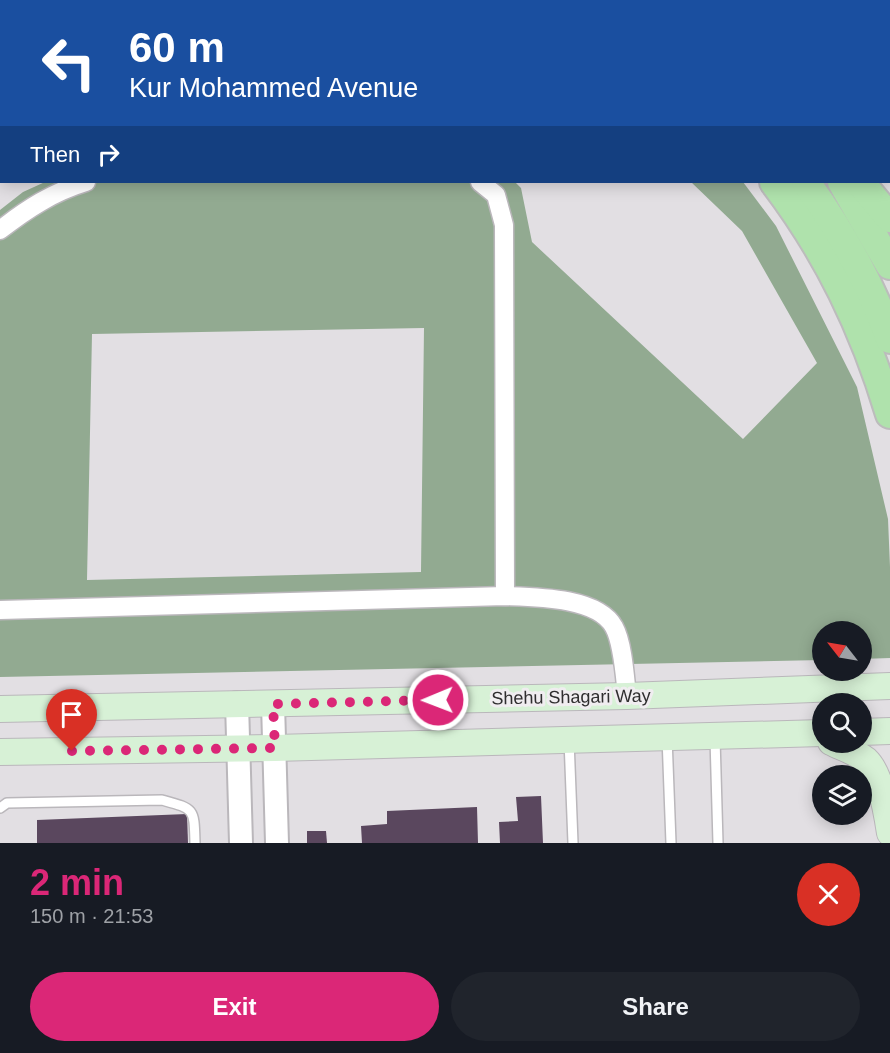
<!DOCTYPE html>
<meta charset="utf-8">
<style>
body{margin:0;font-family:Helvetica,sans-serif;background:#20242c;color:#f1f3f6;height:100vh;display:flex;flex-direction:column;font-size:22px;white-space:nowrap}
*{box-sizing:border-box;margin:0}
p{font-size:20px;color:#9ea1a6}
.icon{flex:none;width:33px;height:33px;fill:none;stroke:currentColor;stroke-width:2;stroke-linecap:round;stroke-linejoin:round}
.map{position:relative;height:843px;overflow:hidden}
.sheet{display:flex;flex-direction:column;background:#171b24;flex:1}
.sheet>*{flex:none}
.hud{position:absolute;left:0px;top:0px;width:891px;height:183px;box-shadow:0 3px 15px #0003;background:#1a4fa0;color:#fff;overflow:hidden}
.needle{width:39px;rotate:301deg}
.controls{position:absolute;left:812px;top:621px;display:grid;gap:12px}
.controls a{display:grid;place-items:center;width:60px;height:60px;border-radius:50%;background:#171b24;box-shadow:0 3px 15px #0003;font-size:30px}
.pin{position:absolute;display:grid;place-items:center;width:51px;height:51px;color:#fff;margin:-62px -26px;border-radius:50% 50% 50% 0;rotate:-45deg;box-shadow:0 0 6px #0007}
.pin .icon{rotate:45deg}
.me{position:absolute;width:66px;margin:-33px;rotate:269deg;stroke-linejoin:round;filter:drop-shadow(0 0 4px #0008)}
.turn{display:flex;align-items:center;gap:21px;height:126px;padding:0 30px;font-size:27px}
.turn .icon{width:78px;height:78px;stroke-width:2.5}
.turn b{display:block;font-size:42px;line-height:51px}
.then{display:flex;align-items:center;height:57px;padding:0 30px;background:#0003;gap:12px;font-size:22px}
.round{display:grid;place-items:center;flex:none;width:63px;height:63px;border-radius:32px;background:#20242c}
.head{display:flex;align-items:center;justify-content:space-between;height:102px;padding:0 30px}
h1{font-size:36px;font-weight:800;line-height:45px;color:#db2777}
.primary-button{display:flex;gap:12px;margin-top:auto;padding:12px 30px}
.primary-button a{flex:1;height:69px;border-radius:36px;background:#db2777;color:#fff;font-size:24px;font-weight:800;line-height:69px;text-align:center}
.primary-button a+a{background:#20242c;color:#f1f3f6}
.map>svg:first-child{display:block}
.forest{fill:#92aa91;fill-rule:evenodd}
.building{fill:#5a475e}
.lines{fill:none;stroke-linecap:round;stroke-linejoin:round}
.service-casing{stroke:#bab7bb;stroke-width:12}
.minor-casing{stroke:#bab7bb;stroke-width:21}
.tertiary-casing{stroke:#bab7bb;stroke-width:26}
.secondary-casing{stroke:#bab7bb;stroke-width:28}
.primary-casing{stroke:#bcbcbc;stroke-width:32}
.service{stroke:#fff;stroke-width:9}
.minor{stroke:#fff;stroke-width:18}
.tertiary{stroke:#fff;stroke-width:22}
.secondary{stroke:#d7f1d6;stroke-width:26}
.primary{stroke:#afe2ac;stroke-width:28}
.route{stroke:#db2777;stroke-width:10;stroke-dasharray:0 18}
.labels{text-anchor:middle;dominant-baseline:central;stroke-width:6;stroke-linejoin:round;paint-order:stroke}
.street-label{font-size:18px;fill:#2f2e2f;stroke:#f0edf0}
</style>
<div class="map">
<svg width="890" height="843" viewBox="0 0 890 843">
<rect width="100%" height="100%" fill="#e2dfe3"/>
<!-- forest -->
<g class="forest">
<path d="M743,0h147v170v-168z"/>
<path d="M45,182h470l6,6 11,54 211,197 74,-76 -75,-132 -51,-49h52l33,44 81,161 31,132 2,48v91l-29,1v-27h-39v28l-822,17v-467l23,-18zM424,328l-3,244 -334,8 5,-246z"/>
</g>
<!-- building -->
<g class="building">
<path d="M541,796l2,47h-43l-1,-21 19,-1 -2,-24z"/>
<path d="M477,807l1,36h-116l-1,-17 26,-2v-13z"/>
<path d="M187,814l1,29h-151v-23z"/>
<path d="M307,831h19l1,12h-20z"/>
</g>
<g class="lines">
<defs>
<g id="service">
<path d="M667,737l4,106"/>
<path d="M715,738l3,105"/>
<path d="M569,740l4,103"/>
<path d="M0,808l7,-5 155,-3c33,9 32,8 33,43"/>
</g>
<g id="minor">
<path d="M480,182l16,13 8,30 1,371"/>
<path d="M0,230c27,-21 53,-38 86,-48"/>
<path d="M0,610l505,-14c30,1 93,1 109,31 9,16 11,51 13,69"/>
</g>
<g id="tertiary">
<path d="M237,703l4,140"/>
<path d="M273,704l4,139"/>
</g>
<g id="secondary">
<path d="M0,709l627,-13 263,-10"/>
<path d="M861,732l29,-1"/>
<path d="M831,742c12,6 25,10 35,18 15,14 21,53 24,73"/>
<path d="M0,752l275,-4 547,-15"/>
</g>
<g id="primary">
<path d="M635,0l1,2"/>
<path d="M685,0l2,2"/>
<path d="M774,182c54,71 90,146 116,232"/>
<path d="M806,182c34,48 65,101 84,157"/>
<path d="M842,182l48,83"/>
<path d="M860,182l30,36"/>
</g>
</defs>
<!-- service casing -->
<use href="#service" class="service-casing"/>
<!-- minor casing -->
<use href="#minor" class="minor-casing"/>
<!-- tertiary casing -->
<use href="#tertiary" class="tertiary-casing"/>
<!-- secondary casing -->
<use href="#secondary" class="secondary-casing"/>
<!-- primary casing -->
<use href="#primary" class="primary-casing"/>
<!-- service -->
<use href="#service" class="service"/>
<!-- minor -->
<use href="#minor" class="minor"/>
<!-- tertiary -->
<use href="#tertiary" class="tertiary"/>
<!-- secondary -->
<use href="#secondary" class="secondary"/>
<!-- primary -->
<use href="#primary" class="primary"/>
</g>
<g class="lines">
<!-- route -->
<path class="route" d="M72,751l203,-3 -2,-44 165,-4"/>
</g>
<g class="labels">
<!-- street labels -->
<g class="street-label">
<text transform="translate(571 697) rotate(-1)">Shehu Shagari Way</text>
</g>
</g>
</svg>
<div class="controls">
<a><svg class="needle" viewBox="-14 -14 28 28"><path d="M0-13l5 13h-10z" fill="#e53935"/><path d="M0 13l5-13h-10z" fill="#9ea1a6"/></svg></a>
<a><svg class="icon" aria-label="search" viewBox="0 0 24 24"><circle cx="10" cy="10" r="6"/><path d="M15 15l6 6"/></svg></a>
<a><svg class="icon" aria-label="layers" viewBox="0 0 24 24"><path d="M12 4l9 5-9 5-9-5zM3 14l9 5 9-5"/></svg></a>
</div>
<div class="pin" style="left:72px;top:751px;background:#d93025"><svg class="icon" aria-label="arrive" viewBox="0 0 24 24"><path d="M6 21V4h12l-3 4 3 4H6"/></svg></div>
<svg class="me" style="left:438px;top:700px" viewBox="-20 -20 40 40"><circle r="17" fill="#db2777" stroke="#fff" stroke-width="3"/><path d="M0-11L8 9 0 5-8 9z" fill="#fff"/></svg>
<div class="hud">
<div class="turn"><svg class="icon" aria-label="left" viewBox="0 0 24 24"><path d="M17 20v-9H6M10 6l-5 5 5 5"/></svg><div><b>60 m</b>Kur Mohammed Avenue</div></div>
<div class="then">Then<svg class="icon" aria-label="right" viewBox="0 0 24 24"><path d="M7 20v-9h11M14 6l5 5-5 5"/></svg></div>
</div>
</div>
<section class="sheet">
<div class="head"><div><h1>2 min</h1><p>150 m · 21:53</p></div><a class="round" style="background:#d93025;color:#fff"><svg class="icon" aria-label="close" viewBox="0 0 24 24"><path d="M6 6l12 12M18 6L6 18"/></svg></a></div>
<div class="primary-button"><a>Exit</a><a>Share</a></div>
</section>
